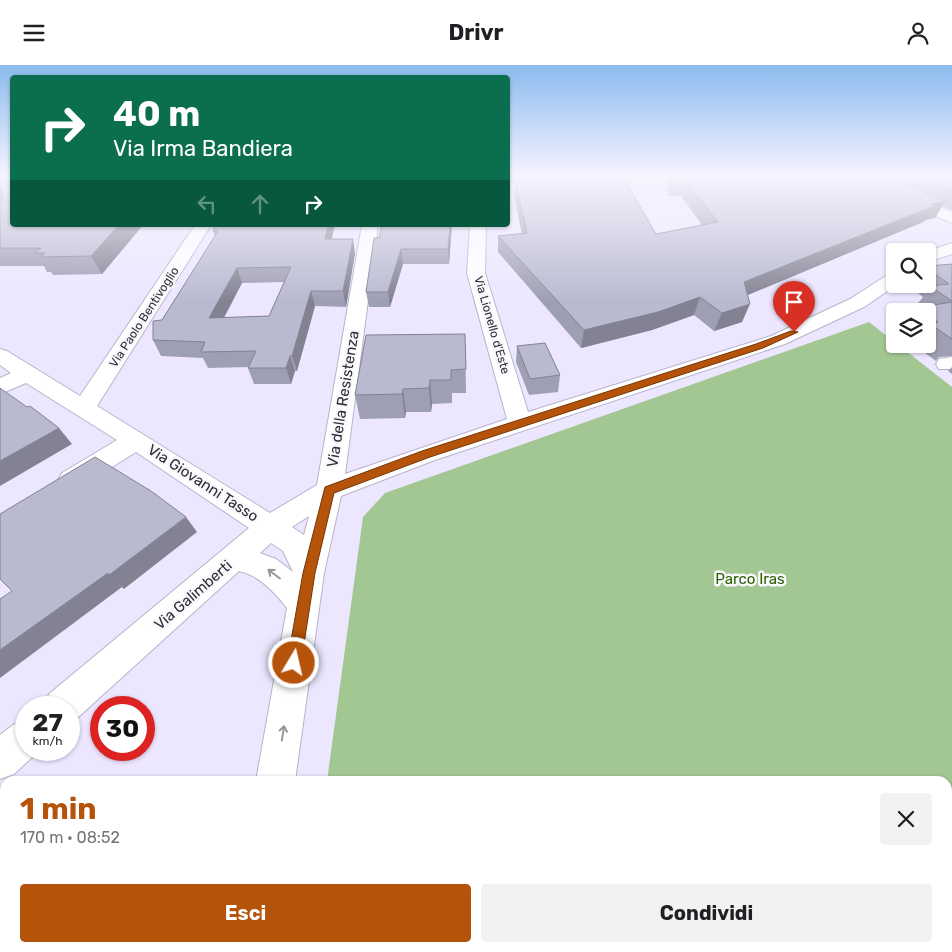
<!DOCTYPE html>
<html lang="it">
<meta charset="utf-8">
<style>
body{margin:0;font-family:Rubik,sans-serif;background:#f2f2f2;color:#202124;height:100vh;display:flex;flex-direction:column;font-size:19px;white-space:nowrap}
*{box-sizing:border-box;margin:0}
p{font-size:16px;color:#757577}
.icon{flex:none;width:28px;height:28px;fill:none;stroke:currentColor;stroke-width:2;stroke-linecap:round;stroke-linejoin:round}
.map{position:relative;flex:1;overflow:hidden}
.details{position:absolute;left:0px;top:711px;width:952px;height:176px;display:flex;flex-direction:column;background:#fff;border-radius:15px 15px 0 0;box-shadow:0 1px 4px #0004}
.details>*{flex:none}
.top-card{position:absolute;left:10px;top:10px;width:500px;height:152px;border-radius:5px;box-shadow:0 1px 4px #0004;background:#0b6e4f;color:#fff;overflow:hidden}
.fabs{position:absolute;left:886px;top:178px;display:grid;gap:10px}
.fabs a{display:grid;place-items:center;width:50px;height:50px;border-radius:5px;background:#fff;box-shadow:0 1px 4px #0004;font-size:25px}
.speed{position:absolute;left:15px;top:631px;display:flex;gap:10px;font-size:25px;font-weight:700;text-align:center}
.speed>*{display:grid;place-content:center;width:65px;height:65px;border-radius:50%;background:#fff;box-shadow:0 1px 4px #0004;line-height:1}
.speed small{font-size:12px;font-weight:400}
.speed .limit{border:8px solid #d22;background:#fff;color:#111}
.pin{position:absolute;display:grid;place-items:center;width:42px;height:42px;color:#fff;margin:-51px -21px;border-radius:50% 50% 50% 0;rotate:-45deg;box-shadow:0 0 5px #0007}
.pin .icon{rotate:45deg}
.me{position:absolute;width:55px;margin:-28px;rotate:9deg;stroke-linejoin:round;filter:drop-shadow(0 0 4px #0008)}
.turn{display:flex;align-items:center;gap:18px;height:105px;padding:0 20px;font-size:22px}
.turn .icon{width:65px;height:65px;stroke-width:2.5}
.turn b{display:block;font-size:35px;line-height:42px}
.lanes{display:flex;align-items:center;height:48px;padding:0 20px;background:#0003;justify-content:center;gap:25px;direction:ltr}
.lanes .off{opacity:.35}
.round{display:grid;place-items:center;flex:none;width:52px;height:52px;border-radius:5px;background:#f2f2f2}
.head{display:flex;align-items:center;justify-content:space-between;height:85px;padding:0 20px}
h1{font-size:30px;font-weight:700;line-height:38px;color:#b45309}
.cta{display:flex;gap:10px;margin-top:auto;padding:10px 20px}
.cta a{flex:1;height:58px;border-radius:5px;background:#b45309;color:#fff;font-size:20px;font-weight:700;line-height:58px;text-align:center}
.cta a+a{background:#f2f2f2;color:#202124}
header{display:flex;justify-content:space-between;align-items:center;height:65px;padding:0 20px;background:#fff;font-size:22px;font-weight:700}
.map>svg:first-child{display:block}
.green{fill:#a3c793}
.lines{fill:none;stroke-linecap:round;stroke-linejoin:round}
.street-casing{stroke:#b8b3ca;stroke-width:2}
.street{fill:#fff;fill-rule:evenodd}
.wall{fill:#9f9fb3;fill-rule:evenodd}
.shaded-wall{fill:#828292}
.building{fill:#b9b9d0;stroke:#828292;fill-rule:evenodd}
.oneway{stroke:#97969a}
.route{fill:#b45309;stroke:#753606}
.labels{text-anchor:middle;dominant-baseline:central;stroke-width:5;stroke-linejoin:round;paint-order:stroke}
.far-street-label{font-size:12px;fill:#2f2d36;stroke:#f9f8fc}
.street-label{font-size:15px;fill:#2f2d36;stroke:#f9f8fc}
.park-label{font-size:15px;fill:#2d6204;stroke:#f9f8fc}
</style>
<header><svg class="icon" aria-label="menu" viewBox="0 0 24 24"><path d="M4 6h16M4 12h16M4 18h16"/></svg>Drivr<svg class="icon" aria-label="person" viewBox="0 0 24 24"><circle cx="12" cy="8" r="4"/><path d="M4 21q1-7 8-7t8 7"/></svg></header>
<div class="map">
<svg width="952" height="887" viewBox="0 0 952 887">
<rect width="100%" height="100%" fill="#ece7ff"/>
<!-- green -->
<path class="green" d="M869,257l83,65v565h-644v-5h640v-166h-621l36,-264 22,-24z"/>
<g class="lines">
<defs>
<g id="street">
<path d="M516,112h15l-18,17 -5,1v-11z"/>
<path d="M852,112h18l82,35v11l-98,-43z"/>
<path d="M195,160h16l-114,181 173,107 47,-28 45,-260h16l-33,249 162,-55 -40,-146 3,-48h16l-1,48 43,139 243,-76 79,-37 39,-25 6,-1v11h3l-34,23 -79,37 -350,116 -94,36 -17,77 -29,208h-39l31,-173c-12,-15 -28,-33 -48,-37l-164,149 -6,2v-15h-25l5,-13 200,-166 -113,-76 -56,35 -9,3 -9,-3 -4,-7 4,-7 55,-33 -91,-57 -26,11v-16l11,-5 -11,-8v-16l7,2 73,45zM309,451l-5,19 -12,-8zM271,478l12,8 10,21 -17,-13 -16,-6z"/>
<path d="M952,178v11l-24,8v-11z"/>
<path d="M952,292v12h-13l-3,-5 3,-5z"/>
<path d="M26,654v31l13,1 -25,23 -14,5v-44l13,-10z"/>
<path d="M226,882h46l-1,5h-46z"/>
</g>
</defs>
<!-- street casing -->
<use href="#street" class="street-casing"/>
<!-- street -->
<use href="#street" class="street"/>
</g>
<!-- wall -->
<g class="wall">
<path d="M0,112l12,48h131l-41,49 -49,1 -2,-3h-4l-3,-6h-44z"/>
<path d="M667,112h285v33l-10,-4 -7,12 -10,2 -2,2 -176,73 -5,27 -28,9 -20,-16 -42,15 -71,18 -83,-96v-16l24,-2 -8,-38 1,-16 141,54 46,-9 -21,-29h-13z"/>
<path d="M216,160h119l-4,14 24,14 -9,54 -31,-1 -18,65h-2l-4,13h-37l-6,-16 1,-1 -41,1 -5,-10 -42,-2 -8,-16 9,-20 53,-84 -2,-5zM284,217l-15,34 -45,2 18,-35z"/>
<path d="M452,160l-3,39h-46l-13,43h-21l-3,-15 13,-54z"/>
<path d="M952,199v92l-13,1 -3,4 -22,-16 1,-1h13v-33h-7l-6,-4 8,-10 -13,-10 2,-3h16v-18z"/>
<path d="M465,269l1,59h-14v10l-20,1 -1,8h-25l-1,6 -45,1 -5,-24z"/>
<path d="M517,281l43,29 -2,17 -29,3 -13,-33z"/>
<path d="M952,302v7l-4,-3z"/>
</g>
<!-- shaded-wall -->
<g class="shaded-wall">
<path d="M2,122l10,17 -12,6v-22z"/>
<path d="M945,136l-10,17 -10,2 -2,2 -187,78 8,-18 187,-78z"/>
<path d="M119,160h24l-41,49 -11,-18z"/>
<path d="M328,160h7l-7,29 -3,-15z"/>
<path d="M450,160h2l-3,39 -1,-15z"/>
<path d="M353,174l2,14 -9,54 -3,-16z"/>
<path d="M401,184l2,15 -13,43 -2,-15z"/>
<path d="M237,203l5,15 -27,51 -6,-16z"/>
<path d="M311,226l4,15 -18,65 -5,-15z"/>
<path d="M700,232l-6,18 -42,15 -71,18 3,-18z"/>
<path d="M750,239l-8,18 -28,9 8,-18z"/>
<path d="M290,291l5,15 -4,13 -5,-16z"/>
<path d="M430,315l2,24 -1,8 -2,-24z"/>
<path d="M403,324l3,23 -1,6 -3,-24z"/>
<path d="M59,363l13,16 -72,42v-25z"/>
<path d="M186,452l11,15 -73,57 -15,-14z"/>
<path d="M108,508l14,14 -122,91v-28z"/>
</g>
<!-- building -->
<g class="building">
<path d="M0,112h12v48h107l-28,31 -50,1 4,-4h-10l6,-5h-41v-47l3,-1 -1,-13 -2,1z"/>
<path d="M518,112h105l33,57 62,-12 -33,-42h-13v-3h214l59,24 -14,3 3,2 -190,76 6,22 -28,9 -22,-16 -42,15 -74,18 -86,-94 29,-3 -12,-53z"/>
<path d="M919,112h33v13z"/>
<path d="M216,160h112l-3,14h28l-10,52h-32l-19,65h-2l-4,12h-38l8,-17 -55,1 4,-10 -52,-2v-19l9,-1 56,-89h-5zM291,202l-22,49 -60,2 28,-50z"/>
<path d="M382,160h68l-2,24h-47l-13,43h-22l8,-54h5z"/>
<path d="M952,199v37l-22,-15 19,-2 -21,-15v-3z"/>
<path d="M952,237v37l-22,-15 8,-2 -10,-7 -1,-4 7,-1 -6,-4z"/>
<path d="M465,269l1,35 -15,1v10h-21l-1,8 -26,1 -1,5 -47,1 11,-60z"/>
<path d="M545,278l15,32 -30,4 -13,-33z"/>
<path d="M0,323l27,19 3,-1 29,22 -59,33z"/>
<path d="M95,392l56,34 35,26 -77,58 -1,-2 -108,77v-51l12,-8 -12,-12v-65z"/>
</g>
<!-- one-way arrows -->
<defs><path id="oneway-shaft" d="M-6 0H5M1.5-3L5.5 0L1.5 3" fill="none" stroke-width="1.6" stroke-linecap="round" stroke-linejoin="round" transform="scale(1.25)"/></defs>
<g class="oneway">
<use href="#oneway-shaft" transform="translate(274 509) rotate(-143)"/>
<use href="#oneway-shaft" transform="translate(283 668) rotate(-81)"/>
</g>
<!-- sky -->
<linearGradient id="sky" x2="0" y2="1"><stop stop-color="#8bbbee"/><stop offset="0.47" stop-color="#f6f4ff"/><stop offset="1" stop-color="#f6f4ff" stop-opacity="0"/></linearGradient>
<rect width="952" height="236" fill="url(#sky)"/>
<!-- route -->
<path class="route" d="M791,266l7,1 -35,16 -333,109 -96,36 -19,80 -14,90 -2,5 -5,2 -5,-2 -2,-5 16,-90 22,-86 97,-36 334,-107z"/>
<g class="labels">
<!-- far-street labels -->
<g class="far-street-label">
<text transform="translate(144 252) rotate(-57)">Via Paolo Bentivoglio</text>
<text transform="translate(492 260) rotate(74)">Via Lionello d'Este</text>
</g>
<!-- street labels -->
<g class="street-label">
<text transform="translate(343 334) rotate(-81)">Via della Resistenza</text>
<text transform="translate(203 418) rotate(33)">Via Giovanni Tasso</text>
<text transform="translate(193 530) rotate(-41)">Via Galimberti</text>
</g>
<!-- park labels -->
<g class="park-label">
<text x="750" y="514">Parco Iras</text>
</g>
</g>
</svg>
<div class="fabs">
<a><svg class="icon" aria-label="search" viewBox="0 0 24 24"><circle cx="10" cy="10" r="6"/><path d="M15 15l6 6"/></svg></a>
<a><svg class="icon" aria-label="layers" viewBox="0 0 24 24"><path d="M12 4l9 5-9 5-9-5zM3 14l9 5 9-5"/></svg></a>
</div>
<div class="speed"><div>27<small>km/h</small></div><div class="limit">30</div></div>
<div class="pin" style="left:794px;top:267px;background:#d93025"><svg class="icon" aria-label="arrive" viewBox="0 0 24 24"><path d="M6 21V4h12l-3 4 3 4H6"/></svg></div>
<svg class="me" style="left:294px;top:598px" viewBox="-20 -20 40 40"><circle r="17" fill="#b45309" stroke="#fff" stroke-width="3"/><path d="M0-11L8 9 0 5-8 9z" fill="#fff"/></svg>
<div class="top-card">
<div class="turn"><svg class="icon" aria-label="right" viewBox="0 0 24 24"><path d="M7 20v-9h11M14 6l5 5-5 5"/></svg><div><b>40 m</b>Via Irma Bandiera</div></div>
<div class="lanes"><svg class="icon off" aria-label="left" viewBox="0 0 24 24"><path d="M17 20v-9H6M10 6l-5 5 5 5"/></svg><svg class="icon off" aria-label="ahead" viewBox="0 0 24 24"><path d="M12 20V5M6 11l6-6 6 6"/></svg><svg class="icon" aria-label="right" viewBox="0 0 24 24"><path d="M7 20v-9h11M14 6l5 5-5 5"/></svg></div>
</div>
<section class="details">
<div class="head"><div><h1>1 min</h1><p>170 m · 08:52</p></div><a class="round"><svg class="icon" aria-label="close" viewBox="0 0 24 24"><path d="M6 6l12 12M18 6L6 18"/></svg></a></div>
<div class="cta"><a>Esci</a><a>Condividi</a></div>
</section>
</div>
